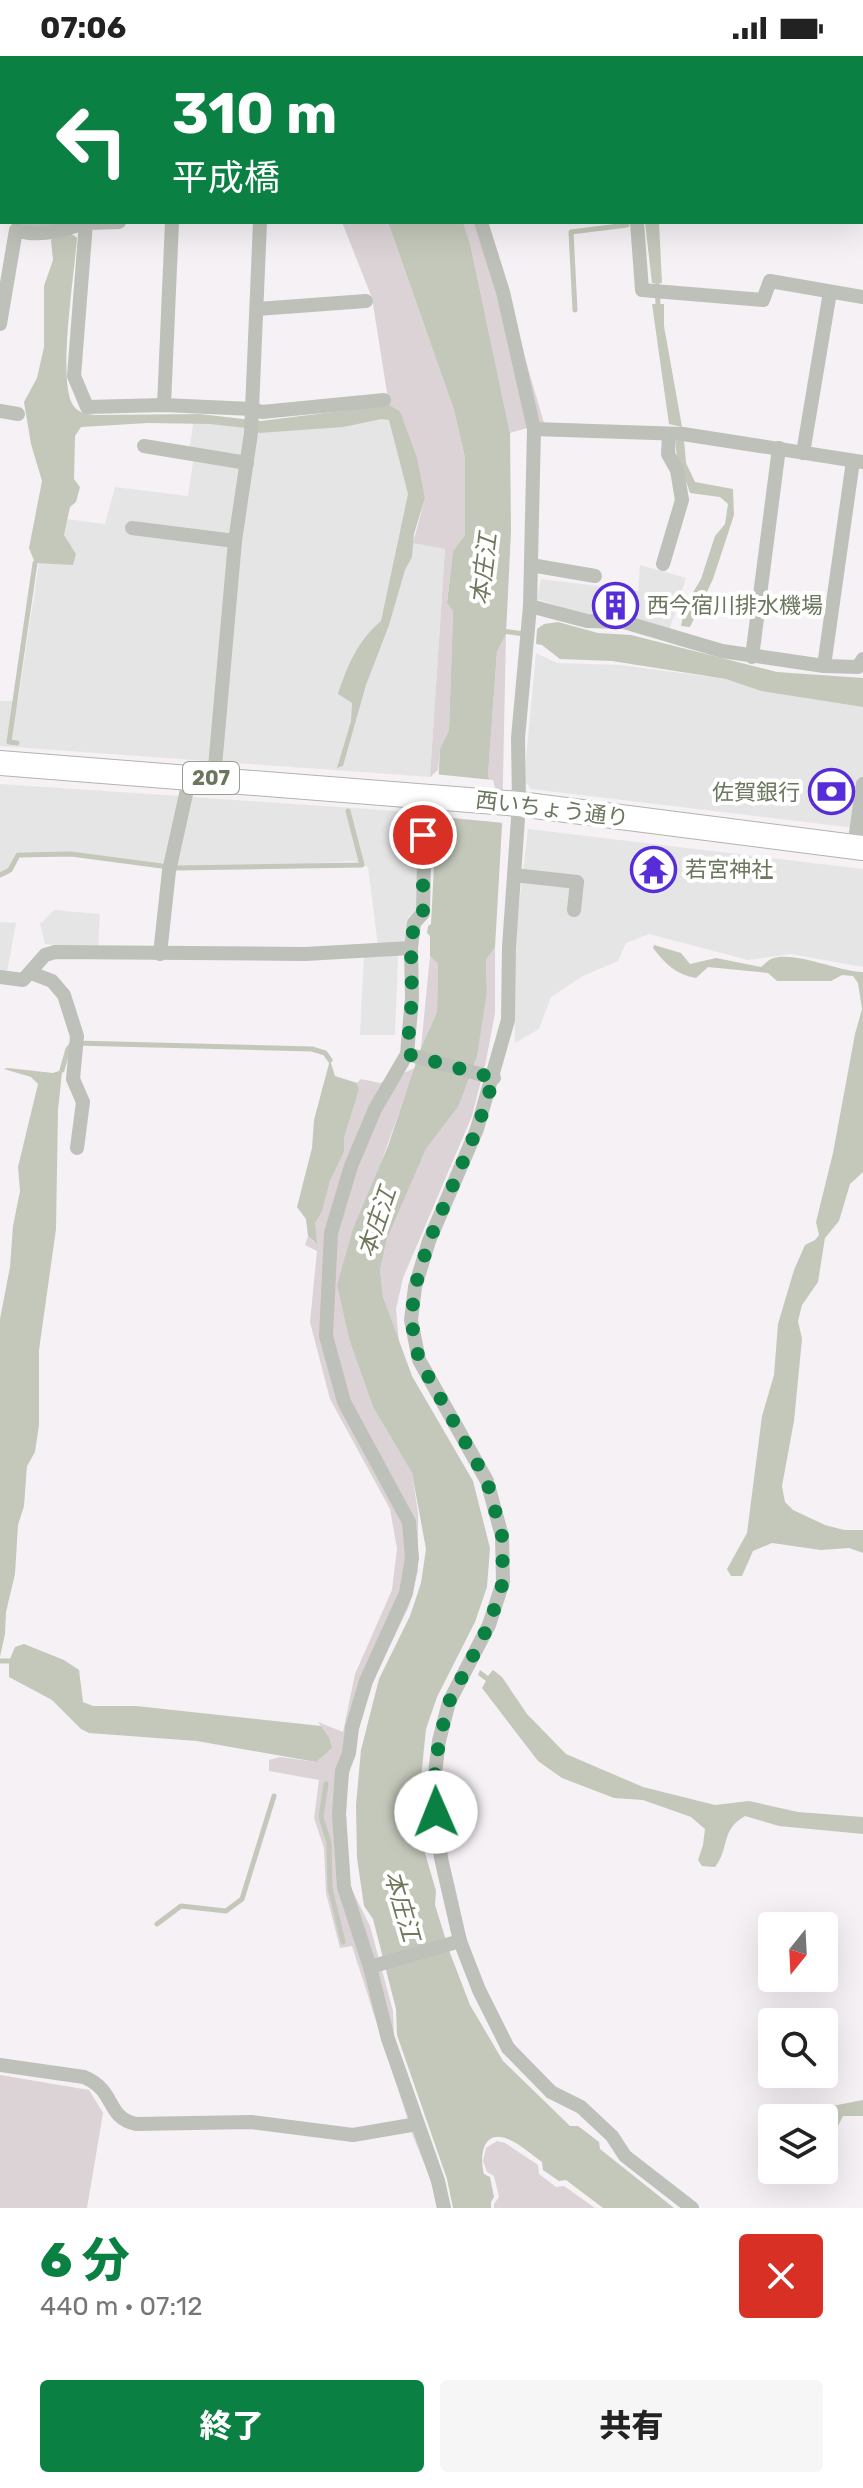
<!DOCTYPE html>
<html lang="ja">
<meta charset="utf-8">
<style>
body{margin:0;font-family:Rubik,"Noto Sans JP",sans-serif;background:#f6f6f6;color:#222;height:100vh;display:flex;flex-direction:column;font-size:30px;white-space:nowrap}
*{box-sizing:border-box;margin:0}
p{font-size:26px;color:#767676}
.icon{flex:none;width:44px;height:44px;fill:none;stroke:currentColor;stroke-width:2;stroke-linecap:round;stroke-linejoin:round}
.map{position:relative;height:2152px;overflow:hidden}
.details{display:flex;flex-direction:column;background:#fff;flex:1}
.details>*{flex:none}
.top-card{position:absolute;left:0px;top:0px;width:864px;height:168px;box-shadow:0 8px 32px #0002;background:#0b8043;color:#fff;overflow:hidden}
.needle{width:52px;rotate:198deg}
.buttons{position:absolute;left:758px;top:1856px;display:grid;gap:16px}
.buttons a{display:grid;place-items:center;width:80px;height:80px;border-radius:8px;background:#fff;box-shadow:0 8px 32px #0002;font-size:40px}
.pin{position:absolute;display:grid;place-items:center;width:68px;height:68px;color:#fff;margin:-34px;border:4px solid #fff;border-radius:50%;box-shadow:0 2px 8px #0007}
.me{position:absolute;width:88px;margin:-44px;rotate:359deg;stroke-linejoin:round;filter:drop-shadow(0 0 6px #0008)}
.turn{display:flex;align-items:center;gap:28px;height:168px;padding:0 40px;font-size:36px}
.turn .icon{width:104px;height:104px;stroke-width:2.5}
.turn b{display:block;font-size:56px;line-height:68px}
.round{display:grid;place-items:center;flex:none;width:84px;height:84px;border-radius:8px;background:#f6f6f6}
.overview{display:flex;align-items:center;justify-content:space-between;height:136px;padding:0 40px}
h1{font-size:48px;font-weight:800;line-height:60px;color:#0b8043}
.cta{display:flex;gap:16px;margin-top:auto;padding:16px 40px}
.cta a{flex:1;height:92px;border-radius:8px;background:#0b8043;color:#fff;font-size:32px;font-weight:800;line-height:92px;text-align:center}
.cta a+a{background:#f6f6f6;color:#222}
.status{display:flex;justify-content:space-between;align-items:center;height:56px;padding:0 40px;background:#fff;direction:ltr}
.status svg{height:22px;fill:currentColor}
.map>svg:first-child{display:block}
.built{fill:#e6e5e5}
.green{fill:#dbd3d6}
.water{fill:#c4c8ba}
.pier{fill:#f5f1f5}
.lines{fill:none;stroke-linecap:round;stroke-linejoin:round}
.stream{stroke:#c4c8ba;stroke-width:5}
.trunk-casing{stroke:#b1b5ad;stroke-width:26}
.minor{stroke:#bec1b9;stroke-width:14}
.trunk{stroke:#fff;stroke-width:24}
.route{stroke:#0b8043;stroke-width:14;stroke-dasharray:0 25.2}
.labels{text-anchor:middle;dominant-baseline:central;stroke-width:8;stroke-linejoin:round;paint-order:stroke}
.shield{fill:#fff;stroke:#979f8e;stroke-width:2}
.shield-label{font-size:20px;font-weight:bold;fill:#6a765d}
.poi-label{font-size:22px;fill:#6a765d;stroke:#fff;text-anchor:start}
.street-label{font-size:22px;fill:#6a765d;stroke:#fff}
.water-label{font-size:24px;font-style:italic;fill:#70775c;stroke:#fff}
</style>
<div class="status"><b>07:06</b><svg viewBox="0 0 49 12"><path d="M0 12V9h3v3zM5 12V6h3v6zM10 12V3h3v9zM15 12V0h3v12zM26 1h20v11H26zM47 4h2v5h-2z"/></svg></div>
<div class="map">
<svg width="863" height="2152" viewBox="0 0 863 2152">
<rect width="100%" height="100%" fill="#f5f1f5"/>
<!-- built -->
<g class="built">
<path d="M391,356l25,82 -11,47 40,8 -15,228 -430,-31v-45h18l22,-145 11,-39 54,7 10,-37 73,9 6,-41 -5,-3 5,-34 73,9z"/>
<path d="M640,509l46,13 -17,53 -83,-16 -49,-16 4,-20 97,12z"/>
<path d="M536,597l21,10 63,2 106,14 35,12 102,16v122l-332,-40 -7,-9z"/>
<path d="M0,728l180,12 -14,68 -93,-12h-57l-7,16 -9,5z"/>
<path d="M191,741l220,15 9,17v80l-12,8 -2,25 -28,4 -10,-79 -15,-6 -60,4 -117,1z"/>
<path d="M528,773l335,40v98l-72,-13 -43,6 -99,-26 -23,9 -8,18 -35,15 -32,21 -12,32 -24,14 -2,-85z"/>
<path d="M54,854l46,4 -2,35 -53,-5 -5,-20z"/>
<path d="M0,866l16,1 -9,49 -7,-2z"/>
<path d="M398,897l-3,82h-35l4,-81z"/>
</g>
<!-- green -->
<g class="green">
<path d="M0,0h82l-80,2v135z"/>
<path d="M342,166h46l66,188 11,48v77l-12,16 -6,51 6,9 -4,119 -9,19 -2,21 -8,7 15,-228 -32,-6 12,-45 -25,-87 -11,-6 -17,-107z"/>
<path d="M463,166h22l59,201 -34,10 -40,-190z"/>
<path d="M506,578l-4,191 -14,-50 9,-123z"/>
<path d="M495,891v66l-9,48 -14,55 -69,162 -7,31 3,35 -16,-47 -3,-27 7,-31 39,-90 32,-42 29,-116 -1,-31z"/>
<path d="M430,900l8,8 -1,48 -16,36z"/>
<path d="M415,1012l-78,217 12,54 24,68 39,66 6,40v58l-9,35 -36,75 -15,47 -13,68 5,90 20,40 23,85 1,25 50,141 6,31h-13l-6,-28 -18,-44 -61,-190 -12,2 -14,-55 -2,-45 -10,-30 5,-38 -50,-9v-11l11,-3 36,5 13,-25 -11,-15 25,10 12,-58 37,-84 5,-41 -7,-40 -60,-110 -20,-77 7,-71 -12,-6 3,-9 7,7v-20l7,-11 8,-31 14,-29v-14l15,-48 -2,-7 4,-4 19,4z"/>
<path d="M0,2019l89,15 14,23 -16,95h-87z"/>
<path d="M497,2085l8,2 33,22 1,9 17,13 8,-1 31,22h-101v-4l5,-7 -5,-21 -7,-4 -4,-11 3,-13z"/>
</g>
<!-- water -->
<g class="water">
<path d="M0,137l2,29h66l1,10 8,6c-2,32 -20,143 -4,167 5,8 14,9 22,10l105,-1 61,7 128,-16 11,6 17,47 8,40 -11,36 -2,23 -7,13 -16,55 -23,60 -23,81 -6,2 14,-47 1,-18 -14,-9c9,-28 20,-54 43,-73l27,-127 -19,-74 -7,-1 -39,8 -84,6 -3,-4 -47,-5 -61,-1 -67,4 -6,9 -1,43 6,8 -4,15 -6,5 -6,28 12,19 -3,11 -38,-2 -6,-15 13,-67 -11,-37 -7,-42 13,-24 7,-31v-61l9,-26 -2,-20 7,-7 -46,-11 -12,1z"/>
<path d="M388,166h75l7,21 40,190 1,98 -5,103 -9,18 -9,123 14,50 -7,122 -9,13 1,31 -10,65 -19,51 -32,42 -39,90 -7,31 3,27 29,79 61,105 17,67 -3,39 -12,35 -38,75 -11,32 -6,59 5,65 11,38 -1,14 15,48 20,52 33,56 67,65h8l21,16 1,7 74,59h-71l-37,-28 -7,1 -16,-11 -1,-8c-10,-7 -21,-17 -32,-22 -27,-13 -31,16 -26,34l6,3 4,20 -3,5v6h-38l-6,-29 -50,-144 -1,-26 -23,-90 -9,-13 -7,-48 -1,-53 5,-55 18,-71 31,-63 11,-33 5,-34 -14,-76 -39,-66 -24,-68 -12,-54 16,-56 35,-83 33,-98 16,-36 1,-48 -8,-8v-20l-3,-3 1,-7 3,-2 9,-175 9,-19 4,-119 -6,-8 6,-52 12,-16v-77l-11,-48z"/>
<path d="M645,166h14l3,61h-10z"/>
<path d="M652,248h12v22l18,101 -13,-3z"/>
<path d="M684,384l2,23 9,19 38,7 1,26 -21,64 -23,48 -9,-1 4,-20 16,-27 14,-43 10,-12 3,-20 -8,-7 -30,-4c-5,-18 -16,-35 -14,-52z"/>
<path d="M558,566l40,11 33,2 146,37 86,6v29l-102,-16 -35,-12 -114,-18 -52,-2 -18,-14 -6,-1 1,-15 7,-5z"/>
<path d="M654,889l27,8 9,11 26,-6 45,9c3,-2 6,-6 10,-8 23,-9 67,13 92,13v200l-13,12 -11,37 -14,17 -7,44 -16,23 -4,16 4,18 -8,82 -12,65 3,16 8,8 32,15 19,5h19v23l-14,-5 -28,2 -49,-7 -19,8 -11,25h-11l-4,-7 20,-36 15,-117 12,-41 4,-51 16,-54 11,-25 10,-5 4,-5 -3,-13 17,-69 22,-119 7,-25 -4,-26 -5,-7 -11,-1 -11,6h-54l-9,-8 -60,-6 -12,11c-19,-3 -31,-14 -43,-30z"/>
<path d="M330,1004l5,16 22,7 2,7 -15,48v14l-14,29 -8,31 -7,11 2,21 -9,-8 -2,-17 -9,-12 15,-59 2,-28z"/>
<path d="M8,1012l45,5 9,-3v2l-4,38 -2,119 -17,121v75l-4,27 -8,14 -3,40 -6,19 -3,49 -9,38 -1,22 -5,23v-338l10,-52 3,-41 7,-35 -2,-24 20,-83 -7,-7 -27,-8z"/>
<path d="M24,1588l40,16 15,10 4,32 10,4h43l185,20 8,11 3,11 -16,14 -119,-21 -108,-8 -8,-4 -29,-29 -43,-23v-16l6,-14z"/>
<path d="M480,1614l8,6 5,-6 9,7 25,37 39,40 77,33 72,18 34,-4 49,11 65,5v17l-84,-8 -34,-10c-25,14 -15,32 -30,51l-13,-1 -4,-6 5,-15 2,-16 -14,-12 -48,-17 -29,-2 -52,-20 -24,-17 -56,-73 4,-7 -8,-6z"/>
<path d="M863,2044v16h-20l-7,14 -12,4v-13l8,-15z"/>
</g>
<!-- pier -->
<path class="pier" d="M434,718l59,6 11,43 -73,-7z"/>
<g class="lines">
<!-- stream -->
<g class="stream">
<path d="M84,2v-2"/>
<path d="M657,227l1,21"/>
<path d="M575,254l-4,-78 56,-7 -1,-3"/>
<path d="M502,575l22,3"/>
<path d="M17,687l-8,-1 26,-179"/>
<path d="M0,819l10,-5 8,-15 53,-1 106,14 185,-3 -14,-54"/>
<path d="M62,1014l6,-21 5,-6 239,6 13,4 5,7"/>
<path d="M0,1605h9"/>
<path d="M326,1728l-5,33 8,26 1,45 13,54"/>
<path d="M157,1868l24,-18 45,5 16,-12 32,-103"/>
</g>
<defs>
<path id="trunk" d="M0,707l519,41 344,44"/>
</defs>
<!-- trunk casing -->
<use href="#trunk" class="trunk-casing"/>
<!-- minor -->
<g class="minor">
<path d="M218,0l1,2"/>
<path d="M431,0v2"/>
<path d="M596,0l1,2"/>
<path d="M133,2v-2"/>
<path d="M119,166l-33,1 -12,153 13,31 77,-2 88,4 10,3 122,-12"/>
<path d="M481,166l22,70 31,137 -4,177 -12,132 1,66 -10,143 -1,73 -31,109 -48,112 -14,46 -4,33 8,40 68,121 15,55 1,46 -14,43 -40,77 -10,39 -6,48 8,69 19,83 19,49 29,58 43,44 30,15 31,29 13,20 67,52"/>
<path d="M637,166l5,68 121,10 7,-19 93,16"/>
<path d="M257,253l109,-8"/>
<path d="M0,268l16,-94c24,8 46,0 70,-7"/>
<path d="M164,349l8,-183"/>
<path d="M0,355l18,3"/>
<path d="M534,373l149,5 180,28"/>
<path d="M144,390l103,17"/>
<path d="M803,397l27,-161"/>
<path d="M132,472l103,13"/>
<path d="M663,508l19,-64 -5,-30 -9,-16 1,-20"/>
<path d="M531,509l64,11"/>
<path d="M530,550l57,15 37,1 98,29 102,15 34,1 5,-8"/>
<path d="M752,601l27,-209"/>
<path d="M824,610l29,-205"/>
<path d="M214,722l21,-237 16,-108 9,-211"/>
<path d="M421,740l3,63 -1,54 -9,10 -3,25 1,50 -5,56 -32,55 -24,57 -20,67 -5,103 18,66 65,120 3,36 -6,35 -40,88 -14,47 -3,25 -7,18 -3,43 5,73 26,80 18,72 50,142 6,27"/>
<path d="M854,791l9,-63"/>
<path d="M514,819l63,7 -3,28"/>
<path d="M160,898l9,-83 21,-95"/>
<path d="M31,917l21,8 12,14 13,41 -4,43 10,23 -6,46"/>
<path d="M0,921l23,3 22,-25 10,-3 250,2 106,-6"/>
<path d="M407,998l87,24"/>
<path d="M370,1911l90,-26"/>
<path d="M0,2009l84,12c33,14 21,40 52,47l115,-2 102,13 64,-11"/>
</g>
<!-- trunk -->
<use href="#trunk" class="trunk"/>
</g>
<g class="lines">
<!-- route -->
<path class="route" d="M423,779v78l-9,10 -3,25 1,50 -5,56 87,24 -17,51 -48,112 -14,46 -4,33 8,40 68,121 15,55 1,46 -14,43 -40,77 -10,39 -6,48 3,23"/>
</g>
<!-- icons -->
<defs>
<symbol id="building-ring" viewBox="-11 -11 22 22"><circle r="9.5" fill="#fff" stroke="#572dd9" stroke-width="1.5"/><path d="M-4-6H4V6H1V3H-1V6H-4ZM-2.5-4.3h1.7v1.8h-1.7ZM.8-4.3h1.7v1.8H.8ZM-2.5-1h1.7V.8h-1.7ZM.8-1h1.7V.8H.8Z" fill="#572dd9"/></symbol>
<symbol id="bank-ring" viewBox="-11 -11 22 22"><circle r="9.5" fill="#fff" stroke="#572dd9" stroke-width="1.5"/><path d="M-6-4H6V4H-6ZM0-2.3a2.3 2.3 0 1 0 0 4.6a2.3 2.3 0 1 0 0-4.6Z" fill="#572dd9"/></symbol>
<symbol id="temple-ring" viewBox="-11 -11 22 22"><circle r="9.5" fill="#fff" stroke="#572dd9" stroke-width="1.5"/><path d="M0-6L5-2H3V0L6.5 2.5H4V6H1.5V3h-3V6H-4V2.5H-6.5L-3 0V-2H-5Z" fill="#572dd9"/></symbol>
</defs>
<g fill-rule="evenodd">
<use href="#building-ring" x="590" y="524" width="51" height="51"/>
<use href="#bank-ring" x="806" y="710" width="51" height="51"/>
<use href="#temple-ring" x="628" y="788" width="51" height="51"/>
</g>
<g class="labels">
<!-- shield labels -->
<rect class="shield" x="183" y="706" width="56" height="32" rx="6"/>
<g class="shield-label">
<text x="211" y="722">207</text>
</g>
<!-- poi labels -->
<g class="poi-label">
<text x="647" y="549">西今宿川排水機場</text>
<text x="800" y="736" text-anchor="end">佐賀銀行</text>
<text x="685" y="813">若宮神社</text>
</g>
<!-- street labels -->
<g class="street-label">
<text transform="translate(552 753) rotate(7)">西いちょう通り</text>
</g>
<!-- water labels -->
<g class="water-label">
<text transform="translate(484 513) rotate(-83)">本庄江</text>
<text transform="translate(377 1166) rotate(-71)">本庄江</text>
<text transform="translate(402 1850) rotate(74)">本庄江</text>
</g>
</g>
</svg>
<div class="buttons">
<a><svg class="needle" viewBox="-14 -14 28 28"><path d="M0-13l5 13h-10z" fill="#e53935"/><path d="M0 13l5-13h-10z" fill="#767676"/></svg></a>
<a><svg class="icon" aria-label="search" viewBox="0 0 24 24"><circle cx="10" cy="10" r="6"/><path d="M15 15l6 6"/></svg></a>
<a><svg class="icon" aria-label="layers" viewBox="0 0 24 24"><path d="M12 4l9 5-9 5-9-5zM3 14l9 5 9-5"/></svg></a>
</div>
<div class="pin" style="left:423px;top:779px;background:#d93025"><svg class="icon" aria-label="arrive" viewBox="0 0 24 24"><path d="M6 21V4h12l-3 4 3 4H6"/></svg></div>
<svg class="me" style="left:436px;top:1756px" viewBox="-20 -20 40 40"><circle r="19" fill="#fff"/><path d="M0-13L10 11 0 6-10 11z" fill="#0b8043"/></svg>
<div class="top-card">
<div class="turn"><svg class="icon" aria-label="left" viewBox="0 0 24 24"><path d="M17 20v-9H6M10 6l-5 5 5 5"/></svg><div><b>310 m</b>平成橋</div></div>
</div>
</div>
<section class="details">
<div class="overview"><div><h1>6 分</h1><p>440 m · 07:12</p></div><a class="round" style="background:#d93025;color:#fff"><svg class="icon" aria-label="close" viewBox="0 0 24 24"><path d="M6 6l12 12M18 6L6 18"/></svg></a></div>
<div class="cta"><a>終了</a><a>共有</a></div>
</section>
